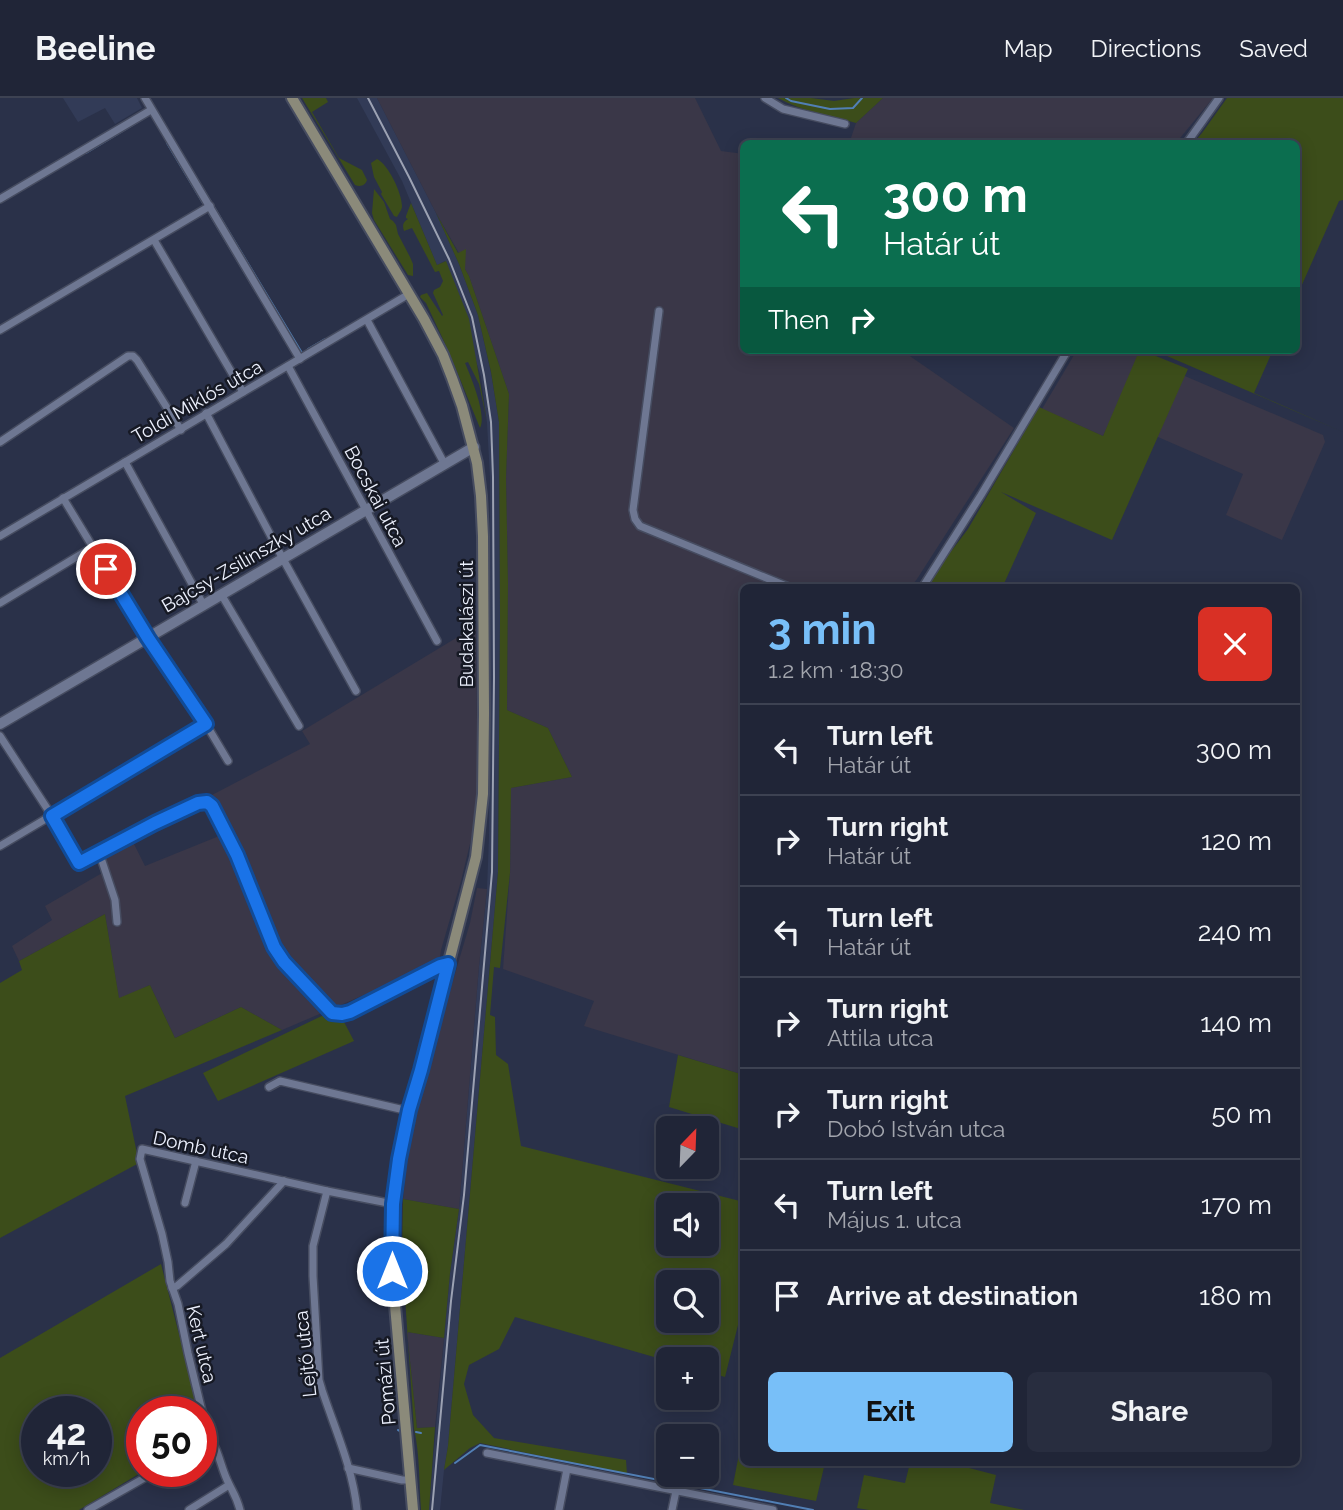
<!DOCTYPE html>
<meta charset="utf-8">
<style>
body{margin:0;font-family:Raleway,sans-serif;background:#282d3f;color:#f1f3f6;height:100vh;display:flex;flex-direction:column;font-size:26px;white-space:nowrap}
*{box-sizing:border-box;margin:0}
p{font-size:23px;color:#a2a5ad}
.icon{flex:none;width:38px;height:38px;fill:none;stroke:currentColor;stroke-width:2;stroke-linecap:round;stroke-linejoin:round}
.map{position:relative;flex:1;overflow:hidden}
.sheet{position:absolute;left:740px;top:486px;width:560px;height:882px;display:flex;flex-direction:column;background:#202537;border-radius:10px;box-shadow:0 4px 18px #0003,0 0 0 2px #3d4252}
.sheet>*{flex:none}
.guide{position:absolute;left:740px;top:42px;width:560px;height:214px;border-radius:10px;box-shadow:0 4px 18px #0003,0 0 0 2px #3d4252;background:#0b6e4f;color:#fff;overflow:hidden}
.needle{width:46px;rotate:23deg}
.tools{position:absolute;left:656px;top:1018px;display:grid;gap:14px}
.tools a{display:grid;place-items:center;width:63px;height:63px;border-radius:10px;background:#202537;box-shadow:0 4px 18px #0003,0 0 0 2px #3d4252;font-size:35px}
.speed{position:absolute;left:21px;top:1298px;display:flex;gap:14px;font-size:35px;font-weight:700;text-align:center}
.speed>*{display:grid;place-content:center;width:91px;height:91px;border-radius:50%;background:#202537;box-shadow:0 4px 18px #0003,0 0 0 2px #3d4252;line-height:1}
.speed small{font-size:18px;font-weight:400}
.speed .limit{border:10px solid #d22;background:#fff;color:#111}
.pin{position:absolute;display:grid;place-items:center;width:60px;height:60px;color:#fff;margin:-30px;border:4px solid #fff;border-radius:50%;box-shadow:0 2px 7px #0007}
.me{position:absolute;width:77px;margin:-38px;rotate:0deg;stroke-linejoin:round;filter:drop-shadow(0 0 5px #0008)}
.turn{display:flex;align-items:center;gap:24px;height:147px;padding:0 28px;font-size:32px}
.turn .icon{width:91px;height:91px;stroke-width:2.5}
.turn b{display:block;font-size:49px;line-height:60px}
.then{display:flex;align-items:center;height:66px;padding:0 28px;background:#0003;gap:14px;font-size:26px}
.round{display:grid;place-items:center;flex:none;width:74px;height:74px;border-radius:10px;background:#282d3f}
.headline{display:flex;align-items:center;justify-content:space-between;height:119px;padding:0 28px}
h1{font-size:42px;font-weight:700;line-height:52px;color:#78bff8}
.primary-button{display:flex;gap:14px;margin-top:auto;padding:14px 28px}
.primary-button a{flex:1;height:80px;border-radius:10px;background:#78bff8;color:#111;font-size:28px;font-weight:700;line-height:80px;text-align:center}
.primary-button a+a{background:#282d3f;color:#f1f3f6}
ul{padding:0;list-style:none}
li{display:flex;align-items:center;gap:21px;height:91px;padding:0 28px;border-top:2px solid #3d4252}
li div{flex:1}
li b{display:block;font-size:26px}
li em{font-style:normal}
header{display:flex;align-items:center;gap:42px;box-sizing:border-box;height:98px;padding:0 35px;background:#202537;border-bottom:2px solid #3d4252}
header strong{font-size:33px}
nav{display:flex;gap:38px;margin-inline-start:auto;font-size:24px}
.map>svg:first-child{display:block}
.built{fill:#323b57}
.industrial{fill:#3a3748}
.green{fill:#3c4d1a;fill-rule:evenodd}
.lines{fill:none;stroke-linecap:round;stroke-linejoin:round}
.stream{stroke:#517fb5;stroke-width:2}
.minor-casing{stroke:#464c60;stroke-width:10}
.tertiary-casing{stroke:#464c60;stroke-width:13}
.secondary-casing{stroke:#464c60;stroke-width:14}
.minor{stroke:#6e7792;stroke-width:7}
.tertiary{stroke:#6e7792;stroke-width:10}
.secondary{stroke:#8b8a7a;stroke-width:10}
.tram{stroke:#9ca2b3;stroke-width:2}
.route-casing{stroke:#114b97;stroke-width:18}
.route{stroke:#1a73e8;stroke-width:12}
.labels{text-anchor:middle;dominant-baseline:central;stroke-width:5;stroke-linejoin:round;paint-order:stroke}
.street-label{font-size:19px;fill:#ecf0fd;stroke:#161924}
</style>
<header>
<strong>Beeline</strong>
<nav><a>Map</a><a>Directions</a><a>Saved</a></nav>
</header>
<div class="map">
<svg width="1343" height="1412" viewBox="0 0 1343 1412">
<rect width="100%" height="100%" fill="#2a3149"/>
<!-- built -->
<g class="built">
<path d="M63,0h74l5,10 -27,16 -10,-16 -27,14z"/>
<path d="M357,0h20l59,115 23,51 19,51 13,58 8,49 1,197 -2,253 -50,574 -4,24 -4,40h-11l3,-39 18,-198 9,-64 20,-243 8,-77 2,-52 1,-360 -3,-54 -6,-46 -36,-116 -8,4 -35,-84z"/>
</g>
<!-- industrial -->
<g class="industrial">
<path d="M377,0h318l26,53 23,3v196h160v2l110,76 -97,151 -7,9h-166v487l-160,-49 10,-25 -91,-32 7,-96 1,-85 61,-11 -24,-49 -41,-18 1,-127 -2,-105 3,-84 -40,-118 -4,-7v-19l-6,3 -23,-40z"/>
<path d="M883,0h330l-37,45 -327,1 7,-21z"/>
<path d="M1077,252h47l199,85 2,7 -43,98 -56,-25 17,-41 -131,-57 -9,19 -61,-27z"/>
<path d="M476,528l2,185 -17,70 -20,69 -2,13 -157,67 -41,-23 -66,31 -25,-53 -31,14 -14,-85 -86,47 -7,-15 40,-26 -7,-14 64,-37 -6,-15 29,-14 13,26 84,-34 -19,-36 100,-52 -8,-13z"/>
<path d="M477,790l10,1 -8,77 -20,243 -56,-10 4,-40 15,-74 48,-162z"/>
<path d="M407,1234l37,6 -9,89 -18,1z"/>
</g>
<!-- green -->
<g class="green">
<path d="M302,0h24l2,4 -16,10 27,46 23,12 5,10c-2,6 -7,7 -12,5z"/>
<path d="M778,0h33l23,3 20,-3h29l-27,25c-26,-8 -53,-11 -78,-25z"/>
<path d="M1227,0h116v102l-4,1 -42,95v-152l-104,-1 9,-10z"/>
<path d="M377,61c11,5 25,34 25,47 0,4 -3,7 -5,11l-3,-1 -13,-22 1,-2 -8,-15 -3,-14z"/>
<path d="M374,91l10,13 6,17 3,2 3,4 2,9 12,23 3,7v12l-5,-1 -34,-55 -2,-7z"/>
<path d="M411,105l26,62 9,-4 23,58 18,103 -8,-38 -11,-22 -3,1c6,14 22,52 15,65l-31,-76 -23,-49 -6,-6 1,-2 6,-2 15,23 1,-1 -10,-22 1,-3 6,-3 3,-6 -4,-10 -4,1 -23,-44 -8,3c-2,-6 -1,-9 4,-12l-2,-1v-2z"/>
<path d="M436,115l22,40 8,-4 -1,20 4,7 40,118 -3,84 2,105 -1,127 41,18 24,49 -61,11 -1,85 -10,95 -6,-1 -4,48 5,2 1,38 12,9 13,82 223,56v99l-19,76 -18,-5v-12h-39v1l-153,-44 -16,32 -30,16 -5,19 9,31 21,23 132,22 1,14 -147,-31 -10,5 -26,22 4,-24 50,-574 2,-253 -1,-197 -8,-50 -13,-57 -19,-51zM668,1108h39v38h-39zM668,1185h39v38h-39z"/>
<path d="M1141,252l47,19 -76,171 -111,-48 35,21 -34,75h-75l19,-30 22,-29 71,-122 64,29 34,-80z"/>
<path d="M1153,252l10,2 1,-2h86l15,6 3,-6h5l-19,43 89,39z"/>
<path d="M105,816l14,84 31,-13 25,53 66,-31 41,23 -157,66 14,67 -139,75v-255l22,-13 -3,-9z"/>
<path d="M328,915l8,9 7,-2 11,21 -136,60 -15,-28z"/>
<path d="M678,957l66,20v55l-75,-23z"/>
<path d="M403,1101l56,10 -9,64 -6,65 -37,-6 10,96 18,-1 -6,83h-8c-2,-27 -1,-55 -7,-81l-12,-175z"/>
<path d="M161,1166l38,148h-57v60l-63,38h-79v-152zM37,1314h59v60h-59z"/>
<path d="M740,1351l4,1v13h81l-9,38 -83,-16z"/>
<path d="M910,1365h40l46,12 -6,28 34,7h-155l-12,-2 7,-33 41,8z"/>
</g>
<g class="lines">
<!-- stream -->
<g class="stream">
<path d="M786,0l5,3 39,8 23,-1 9,-10"/>
<path d="M167,45l36,60"/>
<path d="M86,55l60,-36"/>
<path d="M191,71l111,184"/>
<path d="M209,115l86,144"/>
<path d="M308,251l17,-10"/>
<path d="M398,1332l2,1"/>
<path d="M416,1334l5,1"/>
<path d="M455,1365l25,-18 333,65"/>
</g>
<defs>
<g id="minor">
<path d="M145,0l155,261"/>
<path d="M765,0l18,11 62,15"/>
<path d="M1186,46l33,-46"/>
<path d="M0,101l151,-89"/>
<path d="M154,142l89,152"/>
<path d="M659,213l-26,199 2,9 5,7 151,62"/>
<path d="M367,222l77,143"/>
<path d="M0,232l210,-124"/>
<path d="M288,268l149,275"/>
<path d="M206,315l77,146 73,132"/>
<path d="M0,344l128,-86h5l4,4 44,70"/>
<path d="M125,364l78,142"/>
<path d="M63,400l85,140 58,86 22,37"/>
<path d="M0,438l409,-242"/>
<path d="M922,490l59,-93 87,-145"/>
<path d="M221,496l78,132"/>
<path d="M0,505l93,-56"/>
<path d="M0,638l52,80 27,47 55,-30 64,-30 9,-1 5,4 25,49 37,92 10,15 48,51 10,1 8,-2 91,-46 7,-2"/>
<path d="M0,748l206,-122"/>
<path d="M99,754l16,48 2,22"/>
<path d="M269,989l11,-6 120,28 9,1"/>
<path d="M327,1093l-14,55v30l6,104 3,10c13,39 31,79 35,120"/>
<path d="M185,1105l11,-42"/>
<path d="M172,1190l5,-2 49,-42 58,-63"/>
<path d="M201,1346l7,-8"/>
<path d="M487,1355l286,57"/>
<path d="M348,1370l54,12h9"/>
<path d="M88,1412l67,-38"/>
<path d="M189,1412l40,-25"/>
<path d="M240,1412c-3,-12 -6,-16 -11,-26 -9,-17 -9,-33 -21,-48l-20,-83 -10,-49 -8,-23 -2,-19 -6,-28 -22,-75 2,-10 185,42 66,13"/>
<path d="M559,1412l8,-41"/>
<path d="M672,1412l4,-19"/>
</g>
<path id="tertiary" d="M0,626l474,-277"/>
<path id="secondary" d="M292,0l132,221 19,36 9,23 10,28 15,57 4,33 2,40 1,178 -1,80 -7,63 -55,213 -12,40 -10,49 -5,38 -2,74 21,239"/>
</defs>
<!-- minor casing -->
<use href="#minor" class="minor-casing"/>
<!-- tertiary casing -->
<use href="#tertiary" class="tertiary-casing"/>
<!-- secondary casing -->
<use href="#secondary" class="secondary-casing"/>
<!-- minor -->
<use href="#minor" class="minor"/>
<!-- tertiary -->
<use href="#tertiary" class="tertiary"/>
<!-- secondary -->
<use href="#secondary" class="secondary"/>
<!-- tram -->
<path class="tram" d="M368,0l41,79 40,82 23,58 12,58 7,47 2,55 1,200 -2,195 -28,323 -13,106 -19,209"/>
</g>
<g class="lines">
<defs>
<path id="route" d="M106,471l42,69 58,86 -154,92 27,47 76,-40 43,-20 9,-1 5,4 25,49 37,92 10,15 48,51 10,1 8,-2 90,-46 8,-2 -27,106 -12,40 -10,49 -6,45 -1,67"/>
</defs>
<!-- route casing -->
<use href="#route" class="route-casing"/>
<!-- route -->
<use href="#route" class="route"/>
</g>
<g class="labels">
<!-- street labels -->
<g class="street-label">
<text transform="translate(197 303) rotate(-30)">Toldi Miklós utca</text>
<text transform="translate(376 398) rotate(62)">Bocskai utca</text>
<text transform="translate(246 461) rotate(-30)">Bajcsy-Zsilinszky utca</text>
<text transform="translate(466 526) rotate(-90)">Budakalászi út</text>
<text transform="translate(201 1049) rotate(12)">Domb utca</text>
<text transform="translate(202 1246) rotate(77)">Kert utca</text>
<text transform="translate(305 1256) rotate(-96)">Lejtő utca</text>
<text transform="translate(385 1284) rotate(-95)">Pomázi út</text>
</g>
</g>
</svg>
<div class="tools">
<a><svg class="needle" viewBox="-14 -14 28 28"><path d="M0-13l5 13h-10z" fill="#e53935"/><path d="M0 13l5-13h-10z" fill="#a2a5ad"/></svg></a>
<a><svg class="icon" aria-label="sound" viewBox="0 0 24 24"><path d="M4 9h4l5-4v14l-5-4H4zM17 9q2 3 0 6"/></svg></a>
<a><svg class="icon" aria-label="search" viewBox="0 0 24 24"><circle cx="10" cy="10" r="6"/><path d="M15 15l6 6"/></svg></a>
<a>+</a>
<a>−</a>
</div>
<div class="speed"><div>42<small>km/h</small></div><div class="limit">50</div></div>
<div class="pin" style="left:106px;top:471px;background:#d93025"><svg class="icon" aria-label="arrive" viewBox="0 0 24 24"><path d="M6 21V4h12l-3 4 3 4H6"/></svg></div>
<svg class="me" style="left:392px;top:1173px" viewBox="-20 -20 40 40"><circle r="17" fill="#1a73e8" stroke="#fff" stroke-width="3"/><path d="M0-11L8 9 0 5-8 9z" fill="#fff"/></svg>
<div class="guide">
<div class="turn"><svg class="icon" aria-label="left" viewBox="0 0 24 24"><path d="M17 20v-9H6M10 6l-5 5 5 5"/></svg><div><b>300 m</b>Határ út</div></div>
<div class="then">Then<svg class="icon" aria-label="right" viewBox="0 0 24 24"><path d="M7 20v-9h11M14 6l5 5-5 5"/></svg></div>
</div>
<section class="sheet">
<div class="headline"><div><h1>3 min</h1><p>1.2 km · 18:30</p></div><a class="round" style="background:#d93025;color:#fff"><svg class="icon" aria-label="close" viewBox="0 0 24 24"><path d="M6 6l12 12M18 6L6 18"/></svg></a></div>
<ul>
<li><svg class="icon" aria-label="left" viewBox="0 0 24 24"><path d="M17 20v-9H6M10 6l-5 5 5 5"/></svg><div><b>Turn left</b><p>Határ út</p></div><em>300 m</em></li>
<li><svg class="icon" aria-label="right" viewBox="0 0 24 24"><path d="M7 20v-9h11M14 6l5 5-5 5"/></svg><div><b>Turn right</b><p>Határ út</p></div><em>120 m</em></li>
<li><svg class="icon" aria-label="left" viewBox="0 0 24 24"><path d="M17 20v-9H6M10 6l-5 5 5 5"/></svg><div><b>Turn left</b><p>Határ út</p></div><em>240 m</em></li>
<li><svg class="icon" aria-label="right" viewBox="0 0 24 24"><path d="M7 20v-9h11M14 6l5 5-5 5"/></svg><div><b>Turn right</b><p>Attila utca</p></div><em>140 m</em></li>
<li><svg class="icon" aria-label="right" viewBox="0 0 24 24"><path d="M7 20v-9h11M14 6l5 5-5 5"/></svg><div><b>Turn right</b><p>Dobó István utca</p></div><em>50 m</em></li>
<li><svg class="icon" aria-label="left" viewBox="0 0 24 24"><path d="M17 20v-9H6M10 6l-5 5 5 5"/></svg><div><b>Turn left</b><p>Május 1. utca</p></div><em>170 m</em></li>
<li><svg class="icon" aria-label="arrive" viewBox="0 0 24 24"><path d="M6 21V4h12l-3 4 3 4H6"/></svg><div><b>Arrive at destination</b></div><em>180 m</em></li>
</ul>
<div class="primary-button"><a>Exit</a><a>Share</a></div>
</section>
</div>
